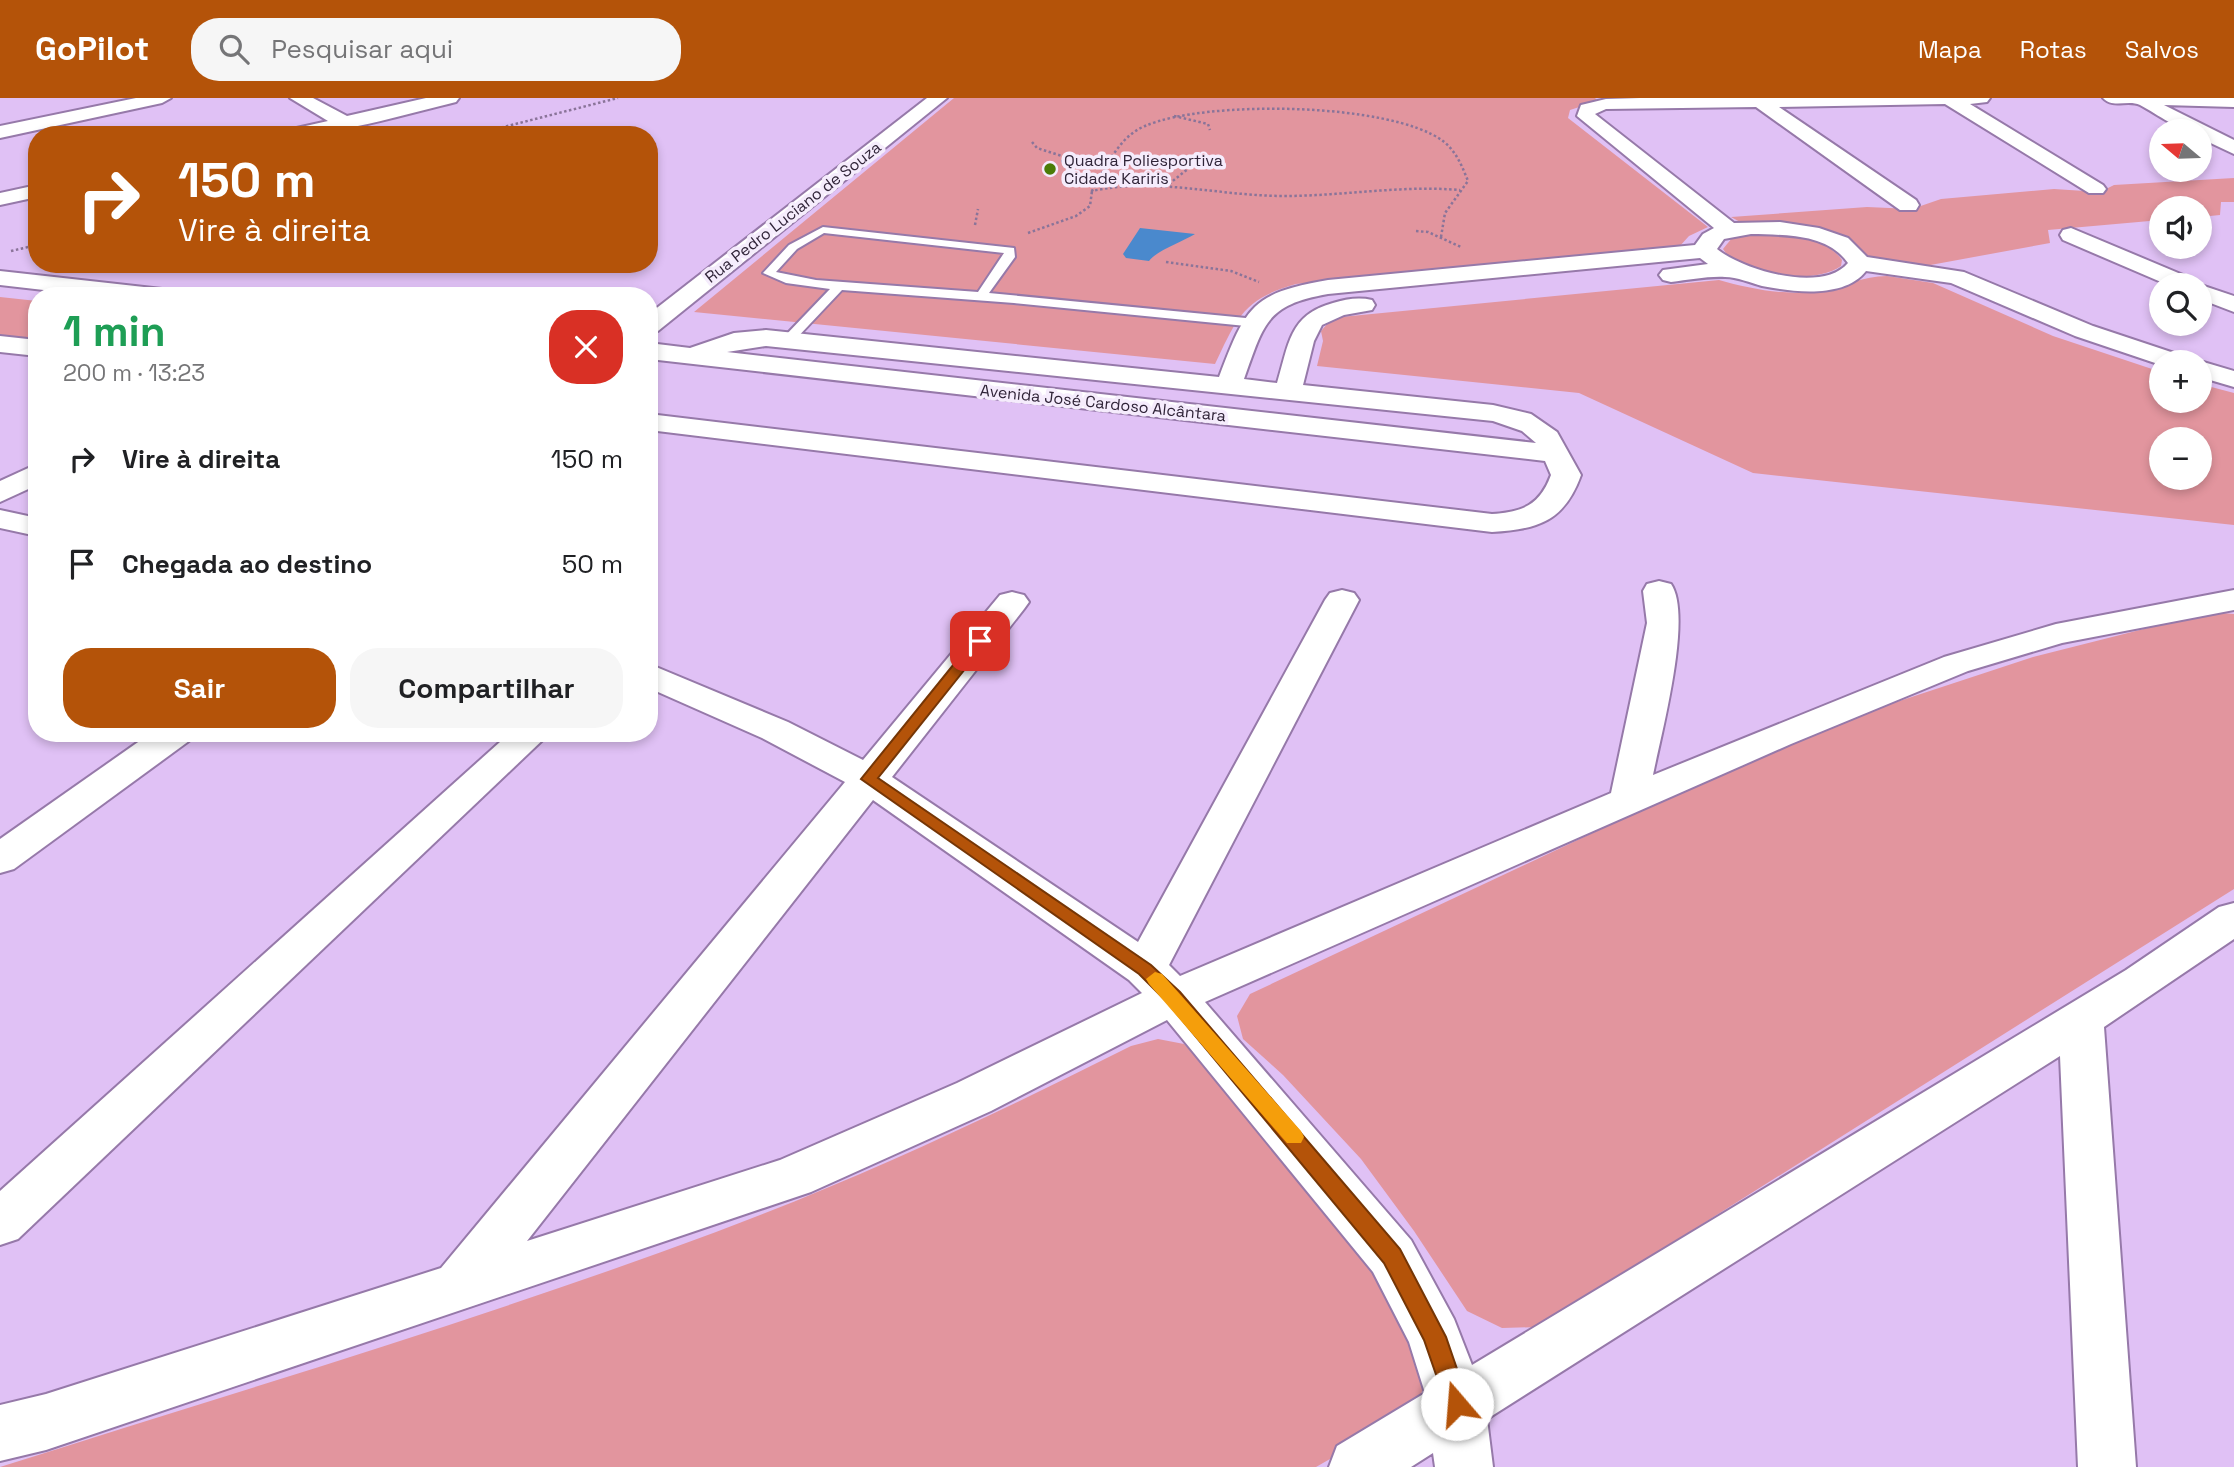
<!DOCTYPE html>
<html lang="pt">
<meta charset="utf-8">
<style>
body{margin:0;font-family:"Space Grotesk",sans-serif;background:#f6f6f6;color:#202124;height:100vh;display:flex;flex-direction:column;font-size:26px;white-space:nowrap}
*{box-sizing:border-box;margin:0}
p{font-size:23px;color:#757577}
.icon{flex:none;width:38px;height:38px;fill:none;stroke:currentColor;stroke-width:2;stroke-linecap:round;stroke-linejoin:round}
.map{position:relative;flex:1;overflow:hidden}
.panel{position:absolute;left:28px;top:189px;width:630px;height:455px;display:flex;flex-direction:column;background:#fff;border-radius:28px;box-shadow:0 4px 10px #0003}
.panel>*{flex:none}
.guide{position:absolute;left:28px;top:28px;width:630px;height:147px;border-radius:28px;box-shadow:0 4px 10px #0003;background:#b45309;color:#fff;overflow:hidden}
.needle{width:46px;rotate:289deg}
.controls{position:absolute;left:2149px;top:21px;display:grid;gap:14px}
.controls a{display:grid;place-items:center;width:63px;height:63px;border-radius:50%;background:#fff;box-shadow:0 4px 10px #0003;font-size:35px}
.pin{position:absolute;display:grid;place-items:center;width:60px;height:60px;color:#fff;margin:-30px;border-radius:14px;box-shadow:0 4px 10px #0006}
.me{position:absolute;width:77px;margin:-38px;rotate:342deg;stroke-linejoin:round;filter:drop-shadow(0 0 5px #0008)}
.turn{display:flex;align-items:center;gap:24px;height:147px;padding:0 35px;font-size:32px}
.turn .icon{width:91px;height:91px;stroke-width:2.5}
.turn b{display:block;font-size:49px;line-height:60px}
.round{display:grid;place-items:center;flex:none;width:74px;height:74px;border-radius:28px;background:#f6f6f6}
.overview{display:flex;align-items:center;justify-content:space-between;height:119px;padding:0 35px}
h1{font-size:42px;font-weight:700;line-height:52px;color:#1e9e55}
.primary-button{display:flex;gap:14px;margin-top:auto;padding:14px 35px}
.primary-button a{flex:1;height:80px;border-radius:28px;background:#b45309;color:#fff;font-size:28px;font-weight:700;line-height:80px;text-align:center}
.primary-button a+a{background:#f6f6f6;color:#202124}
ul{padding:0;list-style:none}
li{display:flex;align-items:center;gap:21px;height:105px;padding:0 35px}
li div{flex:1}
li b{display:block;font-size:26px}
li em{font-style:normal}
header{display:flex;align-items:center;gap:42px;box-sizing:border-box;height:98px;padding:0 35px;background:#b45309;color:#fff}
header strong{font-size:33px}
nav{display:flex;gap:38px;margin-inline-start:auto;font-size:24px}
.search{width:490px;height:63px;background:#f6f6f6;display:flex;align-items:center;gap:18px;box-sizing:border-box;padding:0 24px;border-radius:28px;color:#757577;font-size:26px}
.map>svg:first-child{display:block}
.green{fill:#e2959e;fill-rule:evenodd}
.water{fill:#4a89cd}
.lines{fill:none;stroke-linecap:round;stroke-linejoin:round}
.lane-casing{stroke:#9679a9;stroke-width:4}
.street-casing{stroke:#9679a9;stroke-width:4}
.path{stroke:#8a7499;stroke-width:2.5;stroke-dasharray:2.5 2.5;stroke-linecap:butt}
.lane{fill:#fff;fill-rule:evenodd}
.street{fill:#fff;fill-rule:evenodd}
.route{fill:#b45309;stroke:#753606;stroke-width:2}
.slow{fill:#f59e0b}
.poi-dot{fill:#4b7c07;stroke:#f5ecfc;stroke-width:2.5}
.labels{text-anchor:middle;dominant-baseline:central;stroke-width:7;stroke-linejoin:round;paint-order:stroke}
.far-poi-label{font-size:16px;fill:#302438;stroke:#f5ecfc;text-anchor:start}
.far-street-label{font-size:16px;fill:#302438;stroke:#f5ecfc}
</style>
<header>
<strong>GoPilot</strong>
<div class="search"><svg class="icon" aria-label="search" viewBox="0 0 24 24"><circle cx="10" cy="10" r="6"/><path d="M15 15l6 6"/></svg>Pesquisar aqui</div>
<nav><a>Mapa</a><a>Rotas</a><a>Salvos</a></nav>
</header>
<div class="map">
<svg width="2234" height="1369" viewBox="0 0 2234 1369">
<rect width="100%" height="100%" fill="#e0c1f5"/>
<!-- green -->
<g class="green">
<path d="M954,0h641l3,3 -28,9 -2,8 140,109 -19,9 -10,11 -383,37c-53,15 -59,34 -81,80l-521,-52z"/>
<path d="M2234,80v24h-13l-1,13 -20,2v-9h-39v12l-113,10 2,13 -125,23 -53,-7 -17,-13 -99,-23h-14l-11,-6 136,-10 45,2 29,-10 113,-10 46,3 14,-7z"/>
<path d="M1760,135c27,1 65,3 82,27l-1,6c-26,19 -102,12 -118,-17l9,-11z"/>
<path d="M1887,178l46,7 120,53 108,36v29h39v-17l34,9v132l-481,-52 -174,-80 -262,-27 6,-25 -2,-10 7,-8 13,-6 378,-37c32,9 70,17 104,10 22,-4 40,-14 64,-14zM2161,341h39v39h-39z"/>
<path d="M0,199l37,4v39l-37,-4z"/>
<path d="M2211,514l23,2v275l-695,438 -37,1 -35,-17 -53,-80 -53,-72 -78,-84 -40,-36 -6,-23 13,-22 438,-206 172,-74 173,-57z"/>
<path d="M1158,941l26,5 55,56 140,179 42,67 3,40 -6,16 -11,13 -91,52h-1316c239,-76 480,-147 716,-235 142,-53 280,-118 415,-186z"/>
</g>
<!-- water -->
<path class="water" d="M1140,130l55,6c-13,8 -39,17 -46,27l-23,-3 -3,-4z"/>
<g class="lines">
<defs>
<path id="lane" d="M823,129l191,21 1,9 -26,36 267,26 6,4 -6,4 -242,-24 -172,-13 -50,53h-8v-6l46,-48 -44,-6 -23,-10 26,-28zM824,135l180,20 -26,39 -162,-12 -40,-8 21,-23z"/>
<g id="street">
<path d="M136,0h35l-9,5 -162,35v-12z"/>
<path d="M290,0h23l34,18 79,-18h33l-3,4c-58,14 -116,33 -175,33l2,-4 45,-10z"/>
<path d="M927,0h20l-289,233 -9,2v-19z"/>
<path d="M1640,0h350l-3,4 -17,2 133,81 3,4 -3,4h-14l-144,-89 -166,3 137,93 3,5 -3,5h-16l-144,-103 -150,2 -11,5 139,109 46,-1 39,6 29,10 19,19 97,15 129,54 93,31 4,5h-29v3l-86,-29 -124,-53 -85,-12c-22,28 -73,21 -104,15 -11,-3 -25,-9 -37,-9 -17,-1 -36,3 -54,5l-8,-2 -4,-5 4,-5 45,-6 -8,-6 -372,36c-62,11 -64,29 -84,85l33,4c12,-39 12,-68 56,-80 13,-4 26,-6 39,-3l3,5 -3,5 -28,5 -22,10 -8,16 -11,44 190,20 38,9 26,18 24,43c-17,47 -43,54 -89,57l-843,-102v-16l843,100c31,-2 48,-9 59,-39l-6,-14 -896,-102v-16l41,5 44,-15 32,-3 453,47c27,-71 33,-84 109,-97l367,-35 8,-11 11,-6 -137,-112 4,-11 25,-6zM1751,136c33,1 76,-1 97,29 -26,31 -105,7 -131,-14l7,-10zM766,248l727,75 29,10 14,12 -809,-91z"/>
<path d="M2103,0h131v9l-70,-2 70,35v14l-34,-16v-7c-23,0 -41,-16 -60,-26 -12,-6 -27,4 -37,-7z"/>
<path d="M37,87v12l-37,8v-12z"/>
<path d="M2071,130l124,52 3,4 36,12v16l-34,-13v-14h-32l-105,-45 -3,-5 3,-5z"/>
<path d="M0,173l162,18 8,2 4,5h-78l-96,-11z"/>
<path d="M0,238l37,4v16l-37,-4z"/>
<path d="M2200,263l34,10v16l-34,-10v-15h-4z"/>
<path d="M37,366v21l-37,17v-21z"/>
<path d="M0,412l37,8v18l-37,-8z"/>
<path d="M1659,483l12,3c22,32 -10,150 -18,191l291,-118 112,-33 178,-34v20l-172,33 -94,28 -177,73 -586,258 206,238 43,79 18,46 654,-395 93,-63 15,-4v36l-130,88 32,440h-58l-18,-411 -573,363 6,48h-58l-2,-14 -22,14h-82l8,-21 88,-53 -16,-51 -36,-70 -206,-252 -176,91 -180,81 -765,258 -46,11v-56l46,-11 395,-126 404,-486 -83,-44 -113,-50v-24l139,58 75,38 137,-165 12,-3 12,3 5,7 -5,7 -132,168 246,165 187,-342 5,-7 12,-3 12,3 5,7 -190,365 11,11 431,-183 36,-170 -4,-32 4,-7zM873,702l256,180 13,13 -185,90 -177,77 -253,81z"/>
<path d="M151,635h43l-5,8 -175,128 -14,4v-34z"/>
<path d="M510,635h40l-532,506 -18,6v-54z"/>
</g>
</defs>
<!-- lane casing -->
<use href="#lane" class="lane-casing"/>
<!-- street casing -->
<use href="#street" class="street-casing"/>
<!-- path -->
<g class="path">
<path d="M1174,18l34,8 2,6"/>
<path d="M472,37l146,-37"/>
<path d="M1032,44l5,6 31,10"/>
<path d="M1061,63l29,-3 19,3"/>
<path d="M1169,86l20,-16"/>
<path d="M975,127l3,-16"/>
<path d="M1416,133l12,1 33,15"/>
<path d="M1028,135l48,-17 14,-10 2,-15"/>
<path d="M1441,139l4,-24 23,-32c-6,-15 -12,-30 -25,-40 -53,-39 -239,-41 -298,-15 -27,11 -39,42 -53,65 65,-14 126,5 192,5 59,0 117,-11 176,-6"/>
<path d="M11,153l26,-6"/>
<path d="M1166,164l65,9 28,11"/>
</g>
<!-- lane -->
<use href="#lane" class="lane"/>
<!-- street -->
<use href="#street" class="street"/>
</g>
<!-- route -->
<path class="route" d="M980,539l5,1v6l-107,134 273,187 29,27 220,257 46,88 23,67 -4,8 -8,3 -8,-3 -25,-72 -40,-77 -217,-261 -28,-28 -278,-195 114,-141z"/>
<!-- slow -->
<path class="slow" d="M1155,874l7,2 139,157 3,6 -3,6h-14l-138,-159 -3,-5z"/>
<!-- markers -->
<circle class="poi-dot" cx="1050" cy="71" r="7"/>
<g class="labels">
<!-- far-poi labels -->
<g class="far-poi-label">
<text x="1064" y="62">Quadra Poliesportiva<tspan x="1064" dy="18">Cidade Kariris</tspan></text>
</g>
<!-- far-street labels -->
<g class="far-street-label">
<text transform="translate(793 114) rotate(-38)">Rua Pedro Luciano de Souza</text>
<text transform="translate(1103 305) rotate(6)">Avenida José Cardoso Alcântara</text>
</g>
</g>
</svg>
<div class="controls">
<a><svg class="needle" viewBox="-14 -14 28 28"><path d="M0-13l5 13h-10z" fill="#e53935"/><path d="M0 13l5-13h-10z" fill="#757577"/></svg></a>
<a><svg class="icon" aria-label="sound" viewBox="0 0 24 24"><path d="M4 9h4l5-4v14l-5-4H4zM17 9q2 3 0 6"/></svg></a>
<a><svg class="icon" aria-label="search" viewBox="0 0 24 24"><circle cx="10" cy="10" r="6"/><path d="M15 15l6 6"/></svg></a>
<a>+</a>
<a>−</a>
</div>
<div class="pin" style="left:980px;top:543px;background:#d93025"><svg class="icon" aria-label="arrive" viewBox="0 0 24 24"><path d="M6 21V4h12l-3 4 3 4H6"/></svg></div>
<svg class="me" style="left:1457px;top:1306px" viewBox="-20 -20 40 40"><circle r="19" fill="#fff"/><path d="M0-13L10 11 0 6-10 11z" fill="#b45309"/></svg>
<div class="guide">
<div class="turn"><svg class="icon" aria-label="right" viewBox="0 0 24 24"><path d="M7 20v-9h11M14 6l5 5-5 5"/></svg><div><b>150 m</b>Vire à direita</div></div>
</div>
<section class="panel">
<div class="overview"><div><h1>1 min</h1><p>200 m · 13:23</p></div><a class="round" style="background:#d93025;color:#fff"><svg class="icon" aria-label="close" viewBox="0 0 24 24"><path d="M6 6l12 12M18 6L6 18"/></svg></a></div>
<ul>
<li><svg class="icon" aria-label="right" viewBox="0 0 24 24"><path d="M7 20v-9h11M14 6l5 5-5 5"/></svg><div><b>Vire à direita</b></div><em>150 m</em></li>
<li><svg class="icon" aria-label="arrive" viewBox="0 0 24 24"><path d="M6 21V4h12l-3 4 3 4H6"/></svg><div><b>Chegada ao destino</b></div><em>50 m</em></li>
</ul>
<div class="primary-button"><a>Sair</a><a>Compartilhar</a></div>
</section>
</div>
